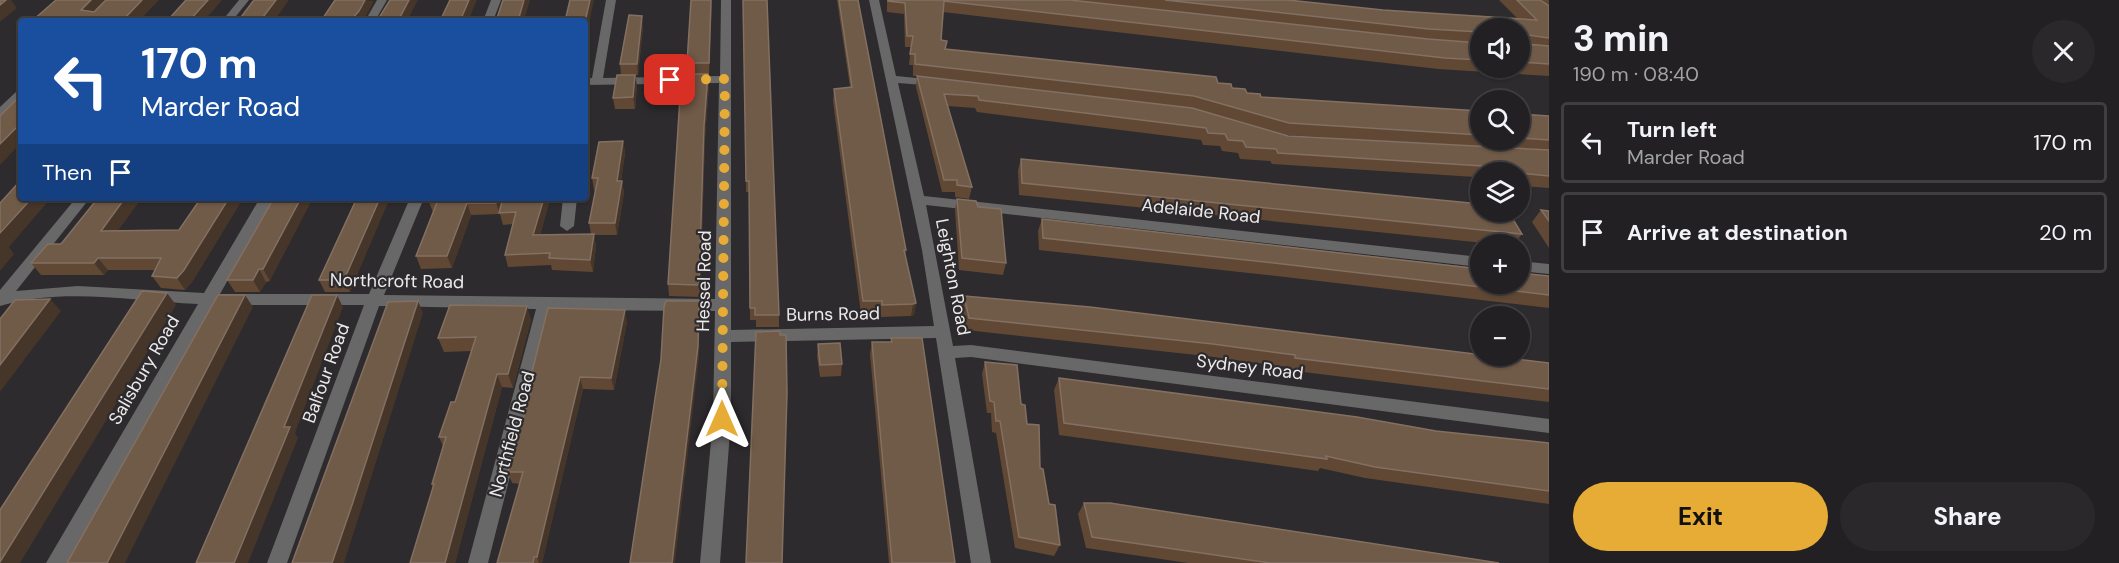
<!DOCTYPE html>
<meta charset="utf-8">
<style>
body{margin:0;font-family:"DM Sans",sans-serif;background:#2a282a;color:#f1f3f6;height:100vh;display:flex;flex-direction:column;font-size:22px;white-space:nowrap}
*{box-sizing:border-box;margin:0}
p{font-size:20px;color:#a2a3a5}
.icon{flex:none;width:33px;height:33px;fill:none;stroke:currentColor;stroke-width:2;stroke-linecap:round;stroke-linejoin:round}
.map{position:relative;flex:1;overflow:hidden}
.side{display:flex;flex-direction:column;background:#222022;width:570px}
.side>*{flex:none}
.top-card{position:absolute;left:18px;top:18px;width:570px;height:183px;border-radius:6px;box-shadow:0 2px 4px #0004,0 0 0 2px #3f3e40;background:#1a4fa0;color:#fff;overflow:hidden}
.buttons{position:absolute;left:1470px;top:18px;display:grid;gap:12px}
.buttons a{display:grid;place-items:center;width:60px;height:60px;border-radius:50%;background:#222022;box-shadow:0 2px 4px #0004,0 0 0 2px #3f3e40;font-size:30px}
.pin{position:absolute;display:grid;place-items:center;width:51px;height:51px;color:#fff;margin:-26px;border-radius:12px;box-shadow:0 3px 9px #0006}
.me{position:absolute;width:66px;margin:-33px;rotate:0deg;stroke-linejoin:round;filter:drop-shadow(0 0 4px #0008)}
.turn{display:flex;align-items:center;gap:21px;height:126px;padding:0 24px;font-size:27px}
.turn .icon{width:78px;height:78px;stroke-width:2.5}
.turn b{display:block;font-size:42px;line-height:51px}
.then{display:flex;align-items:center;height:57px;padding:0 24px;background:#0003;gap:12px;font-size:22px}
.round{display:grid;place-items:center;flex:none;width:63px;height:63px;border-radius:32px;background:#2a282a}
.headline{display:flex;align-items:center;justify-content:space-between;height:102px;padding:0 24px}
h1{font-size:36px;font-weight:800;line-height:45px}
.primary-button{display:flex;gap:12px;margin-top:auto;padding:12px 24px}
.primary-button a{flex:1;height:69px;border-radius:36px;background:#e6ac36;color:#111;font-size:24px;font-weight:800;line-height:69px;text-align:center}
.primary-button a+a{background:#2a282a;color:#f1f3f6}
ul{padding:0;list-style:none}
li{display:flex;align-items:center;gap:18px;height:81px;margin:0 12px 9px;padding:0 12px;border:3px solid #3f3e40;border-radius:6px}
li div{flex:1}
li b{display:block;font-size:22px}
li em{font-style:normal}
main{display:flex;flex:1;min-height:0}
.map>svg:first-child{display:block}
.lines{fill:none;stroke-linecap:round;stroke-linejoin:round}
.street{fill:#696868;fill-rule:evenodd}
.wall{fill:#604835;fill-rule:evenodd}
.shaded-wall{fill:#463529}
.building{fill:#705a48;stroke:#837062;stroke-width:1.5}
.route{stroke:#e6ac36;stroke-width:10;stroke-dasharray:0 18}
.labels{text-anchor:middle;dominant-baseline:central;stroke-width:4.5;stroke-linejoin:round;paint-order:stroke}
.street-label{font-size:18px;fill:#eceaeb;stroke:#2d2b2d}
</style>
<main>
<div class="map">
<svg width="1549" height="563" viewBox="0 0 1549 563">
<rect width="100%" height="100%" fill="#2d2b2d"/>
<g class="lines">
<!-- street -->
<g class="street">
<path d="M239,0h10l-17,21h-10z"/>
<path d="M377,0h10l-12,21h-10z"/>
<path d="M491,0h10l-8,21h-10z"/>
<path d="M606,0h10l-13,78 117,-2 1,-76h10v330l203,-4 -12,-76 -53,-250h10l17,76 41,4 6,3 -6,3 -39,-3 26,113 556,61v10l-554,-62 27,141 18,-1 578,74v14l-578,-76 -16,1 36,205h-20l-35,-225 -205,4v77l-11,144h-20l13,-144 2,-108 -163,-1 -64,253h-20l68,-254 -157,-3 -92,257h-20l97,-258h-151l-146,258h-21l152,-259c-65,-3 -135,-17 -198,2v-16l76,-92h14l-74,93 62,-5 126,7 56,-95h14l-54,96h149l41,-96h14l-40,97 331,4 4,-216 -134,2v-6l7,-1z"/>
<path d="M21,89v11l-17,17 -4,1v-11l17,-16z"/>
<path d="M563,198h14l-3,28 -7,5 -7,-5z"/>
<path d="M1520,261l29,3v10l-29,-3z"/>
</g>
</g>
<!-- wall -->
<g class="wall">
<path d="M712,0l-3,74h-21l-1,-11z"/>
<path d="M743,0l36,315v12h-23v-7h-6l-1,-128h-3v-11z"/>
<path d="M837,0h21l48,250 -1,6 11,47 -2,12 -3,1 -30,1 -1,-4 -19,1 -28,-213 1,-12 16,-2z"/>
<path d="M887,0h401l95,10 134,8 -18,-18h50v76l-111,-7 -495,-57 -2,28 5,9 272,34 43,14 219,14v29h40v-26l29,2v72l-29,-2v-14h-40v11h-1l-4,-6 -203,-13 -2,-3 -30,-2 -2,-6 -16,-2 -2,-5 -17,-1 -2,-5 -224,-28 -2,-4 -28,-2 25,81 -3,12 -14,-2v-5h-13l-26,-105 1,-11h-4v-11h-4l2,-18h-6l-1,-33 -17,-2zM1480,28h40v40h-40zM1286,135l53,3 -51,-2z"/>
<path d="M643,27l-5,48h-2l1,11 -2,23h-20l-2,-11 8,-23 -1,-11z"/>
<path d="M708,74l1,11 -4,53 -5,159 -31,-1 -1,-12 16,-202z"/>
<path d="M623,141l2,12 -4,28h1l2,12 -7,42h-23l2,11 -3,26 -41,-2 -1,-5 -43,2 -3,-12 8,-31 -10,1 -3,-11 -29,1 -19,53 -31,1 -5,-13 18,-44h-1l-5,-12 122,-1 -10,36 51,-1 -2,-11 6,-33h-1l-2,-12z"/>
<path d="M1021,159l492,61 9,14 -8,10h-20l-475,-49 -1,-25z"/>
<path d="M201,198h42l-51,84 -7,8 -24,-2 -9,-12 3,-6h-47l-4,5h-63l-10,-12 30,-19 57,-13 61,-1z"/>
<path d="M274,198l-4,83 -4,1 -6,10h-25l-8,-12z"/>
<path d="M957,199l21,8 28,56 -3,12 -44,-5 -4,-60z"/>
<path d="M1541,210l8,1v37l-17,-26z"/>
<path d="M1042,219l507,57v32l-282,-33 -228,-25 -1,-19z"/>
<path d="M358,273l-8,19h-25l-6,-12z"/>
<path d="M964,296l585,67v39l-262,-32v-3l-81,-11 -240,-26 -5,-22z"/>
<path d="M531,320l-18,68 -11,-1 -47,176h-45l23,-75 -1,-4 11,-38 -4,-9 16,-35 17,-51 -28,1 -6,-14z"/>
<path d="M627,322l-13,68 -31,-1 -41,174h-45l23,-79 -8,-1 -4,-11 25,-89 -2,-7z"/>
<path d="M891,338l64,225h-66l-19,-209 2,-12h19z"/>
<path d="M818,344l24,20 -1,12 -21,1 -3,-21z"/>
<path d="M985,362l36,42 19,64 20,77 -6,11 -39,-8 -19,-115 -4,-1 -1,-19h-4l-5,-39z"/>
<path d="M1059,378l377,53 113,12v61l-184,-26 -45,-10 -2,3 -259,-36 -5,-45z"/>
<path d="M1084,503l415,60h-311l-102,-15 -8,-34z"/>
</g>
<!-- shaded-wall -->
<g class="shaded-wall">
<path d="M6,0h5l6,8 -17,14v-17z"/>
<path d="M91,0h16l-19,21 -7,-11z"/>
<path d="M142,0h17l-20,21h-17z"/>
<path d="M208,0h14l-18,21h-15z"/>
<path d="M276,0h13l-15,21h-14z"/>
<path d="M365,0l9,1 -11,20h-13z"/>
<path d="M409,0h9l-11,21h-9z"/>
<path d="M469,0h8l-9,21h-8z"/>
<path d="M524,0h6l-6,21h-6z"/>
<path d="M590,0h4l-9,42v-20z"/>
<path d="M711,0h1l-3,74v-11z"/>
<path d="M642,16l1,11 -5,48 -1,-11z"/>
<path d="M708,74l1,11 -4,53 -5,159 -1,-12 5,-159z"/>
<path d="M635,75l2,11 -2,23 -2,-12z"/>
<path d="M21,123v20l-21,22v-21z"/>
<path d="M623,141l2,12 -6,40 -2,-12z"/>
<path d="M622,181l2,12 -7,42 -2,-12z"/>
<path d="M32,198h19l-42,49 5,7 -14,17v-38z"/>
<path d="M125,198h17l-33,45 -8,-12z"/>
<path d="M229,198h14l-51,84 -7,8 -8,-12z"/>
<path d="M301,198h12l-43,83 -7,-12z"/>
<path d="M380,198h10l-40,94 -6,-12z"/>
<path d="M498,198h7l-6,15 1,2 -4,-12z"/>
<path d="M544,198h5l1,1 -13,48 -4,-12z"/>
<path d="M467,203l4,12 -19,53 -5,-12z"/>
<path d="M1523,208l-9,12 -3,-4 9,-4z"/>
<path d="M594,234l2,12 -3,26 -3,-12z"/>
<path d="M98,258l10,12 -4,5 -10,-12z"/>
<path d="M259,269l7,13 -6,10 -7,-12z"/>
<path d="M167,293l9,12 -156,258h-20l16,-27z"/>
<path d="M245,295l8,12 -128,256h-18z"/>
<path d="M337,295l6,12 -48,126 3,5 -50,125h-14l50,-136z"/>
<path d="M50,299l11,12 -61,81v-27z"/>
<path d="M418,301l5,12 -64,203 -15,47h-12z"/>
<path d="M699,301l1,12 -1,45 -24,205h-3z"/>
<path d="M916,303l-2,12 -3,1 2,-12z"/>
<path d="M527,306l4,14 -18,68 -5,-14z"/>
<path d="M625,310l2,12 -13,68 -3,-12z"/>
<path d="M497,374l5,13 -47,176h-10z"/>
<path d="M580,377l3,12 -41,174h-3l-2,-6z"/>
</g>
<!-- building -->
<g class="building">
<path d="M0,0h6l-6,5z"/>
<path d="M56,0h35l-10,10 13,2 12,-12h36l-20,21h-90z"/>
<path d="M186,0h22l-19,21h-22z"/>
<path d="M254,0h22l-16,21h-22z"/>
<path d="M335,0h30l-6,11 -9,10h-29z"/>
<path d="M390,0h19l-11,21h-21z"/>
<path d="M450,0h19l-9,21h-20z"/>
<path d="M503,0h21l-6,21h-22z"/>
<path d="M570,0h20l-5,22v-1h-20z"/>
<path d="M691,0h20l-2,63h-22z"/>
<path d="M743,0h24l12,315h-24v-7h-5l-1,-127h-3z"/>
<path d="M839,0h19l48,250h-2l12,53 -3,1 -31,1v-4h-19l-29,-212 18,-2z"/>
<path d="M888,0h182l358,39 52,4v17l-35,-2 -501,-57 -3,39 6,1 -2,8 271,28 2,6 13,1 1,4 13,1 2,4 13,1 1,3 219,14v24l-191,-12 -95,-27 -279,-32v-10h-5l3,-18h-6l-2,-33 -17,-2z"/>
<path d="M1165,0h123l95,10 154,10 -20,-20h23l9,6v32l-21,-3 -2,9 23,2v18l-29,-2v-34h-40v4l-51,-3z"/>
<path d="M629,15l13,1 -5,48h-17z"/>
<path d="M686,74h22l-4,52 -5,159 -31,-1 13,-202h3z"/>
<path d="M617,75h18l-2,22 -20,1z"/>
<path d="M917,76l275,32 96,28 261,14v26l-29,-3v-1l-33,-1 -4,-5 -205,-13 -2,-4 -30,-2 -3,-6 -15,-1 -3,-6 -17,-1 -2,-5 -227,-28 -1,-4 -34,-2 28,93 -15,-2v-5h-13z"/>
<path d="M21,95v28l-21,21v-28z"/>
<path d="M1520,114l29,2v24l-29,-2z"/>
<path d="M623,141l-6,40h5l-7,42h-26l9,-45h-6l7,-36z"/>
<path d="M1021,159l459,45v8h38l-7,4 11,18 -500,-51z"/>
<path d="M21,180v18h11l-32,35v-30z"/>
<path d="M98,198h27l-24,33 78,-1 22,-32h28l-45,72 -7,8 -25,-2 9,-18h-63l-4,5h-63l17,-19h13z"/>
<path d="M274,198h27l-38,71h-4l-6,11h-26z"/>
<path d="M357,198h23l-36,82h-25z"/>
<path d="M429,198h69l-2,5h-29l-20,53h-31l22,-56h-10z"/>
<path d="M503,198h41l-11,37 61,-1 -4,26 -41,-2 1,-5 -45,2 11,-43 -17,1z"/>
<path d="M957,199l19,2 2,6 23,2 5,54 -44,-5z"/>
<path d="M1541,210l8,1v10z"/>
<path d="M1042,219l438,50v15h40v-11l29,3v19l-275,-32 -231,-25z"/>
<path d="M142,291l25,2 -167,269v-52z"/>
<path d="M218,295h27l-138,268h-40z"/>
<path d="M312,295h25l-53,132h6l-56,136h-38z"/>
<path d="M964,296l126,11 459,56v26l-254,-31v-3l-82,-11 -244,-26z"/>
<path d="M50,299l-50,66v-46l15,-19z"/>
<path d="M418,301l-66,204 -20,58h-40l96,-261z"/>
<path d="M666,301h33l-1,45 -26,217h-42l31,-204 3,-52z"/>
<path d="M450,305l77,1 -19,68h-11l-52,189h-35l24,-79h-2l14,-47h-7l12,-35h4l21,-65 -38,1z"/>
<path d="M548,308l77,2 -14,68 -31,-1 -43,180h-3l-1,6h-36l26,-91h-15l27,-96h-4z"/>
<path d="M780,331v4h6l1,58 -5,170h-36l10,-231z"/>
<path d="M891,338h31l33,225h-63l-20,-221h20z"/>
<path d="M840,343l2,21 -22,1 -2,-21z"/>
<path d="M985,362l32,3 4,39 4,1 2,19 12,1 1,43 3,1 6,35 6,1 5,40 -41,-8 -19,-116h-4l-2,-19 -4,-1z"/>
<path d="M1059,378l298,39 79,14 113,12v48l-174,-24 -49,-11 1,3 -263,-36z"/>
<path d="M1084,503h26l389,60h-229l-178,-26z"/>
</g>
<g class="lines">
<!-- route -->
<path class="route" d="M670,80l55,-1 -3,340"/>
</g>
<g class="labels">
<!-- street labels -->
<g class="street-label">
<text transform="translate(1201 211) rotate(6)">Adelaide Road</text>
<text transform="translate(953 277) rotate(79)">Leighton Road</text>
<text transform="translate(397 281) rotate(1)">Northcroft Road</text>
<text transform="translate(704 281) rotate(-89)">Hessel Road</text>
<text transform="translate(833 314) rotate(-1)">Burns Road</text>
<text transform="translate(1250 367) rotate(7)">Sydney Road</text>
<text transform="translate(144 370) rotate(-60)">Salisbury Road</text>
<text transform="translate(326 373) rotate(-70)">Balfour Road</text>
<text transform="translate(512 434) rotate(-75)">Northfield Road</text>
</g>
</g>
</svg>
<div class="buttons">
<a><svg class="icon" aria-label="sound" viewBox="0 0 24 24"><path d="M4 9h4l5-4v14l-5-4H4zM17 9q2 3 0 6"/></svg></a>
<a><svg class="icon" aria-label="search" viewBox="0 0 24 24"><circle cx="10" cy="10" r="6"/><path d="M15 15l6 6"/></svg></a>
<a><svg class="icon" aria-label="layers" viewBox="0 0 24 24"><path d="M12 4l9 5-9 5-9-5zM3 14l9 5 9-5"/></svg></a>
<a>+</a>
<a>−</a>
</div>
<div class="pin" style="left:670px;top:80px;background:#d93025"><svg class="icon" aria-label="arrive" viewBox="0 0 24 24"><path d="M6 21V4h12l-3 4 3 4H6"/></svg></div>
<svg class="me" style="left:722px;top:419px" viewBox="-20 -20 40 40"><path d="M0-17L14 15 0 8-14 15z" fill="#e6ac36" stroke="#fff" stroke-width="4"/></svg>
<div class="top-card">
<div class="turn"><svg class="icon" aria-label="left" viewBox="0 0 24 24"><path d="M17 20v-9H6M10 6l-5 5 5 5"/></svg><div><b>170 m</b>Marder Road</div></div>
<div class="then">Then<svg class="icon" aria-label="arrive" viewBox="0 0 24 24"><path d="M6 21V4h12l-3 4 3 4H6"/></svg></div>
</div>
</div>
<section class="side">
<div class="headline"><div><h1>3 min</h1><p>190 m · 08:40</p></div><a class="round"><svg class="icon" aria-label="close" viewBox="0 0 24 24"><path d="M6 6l12 12M18 6L6 18"/></svg></a></div>
<ul>
<li><svg class="icon" aria-label="left" viewBox="0 0 24 24"><path d="M17 20v-9H6M10 6l-5 5 5 5"/></svg><div><b>Turn left</b><p>Marder Road</p></div><em>170 m</em></li>
<li><svg class="icon" aria-label="arrive" viewBox="0 0 24 24"><path d="M6 21V4h12l-3 4 3 4H6"/></svg><div><b>Arrive at destination</b></div><em>20 m</em></li>
</ul>
<div class="primary-button"><a>Exit</a><a>Share</a></div>
</section>
</main>
